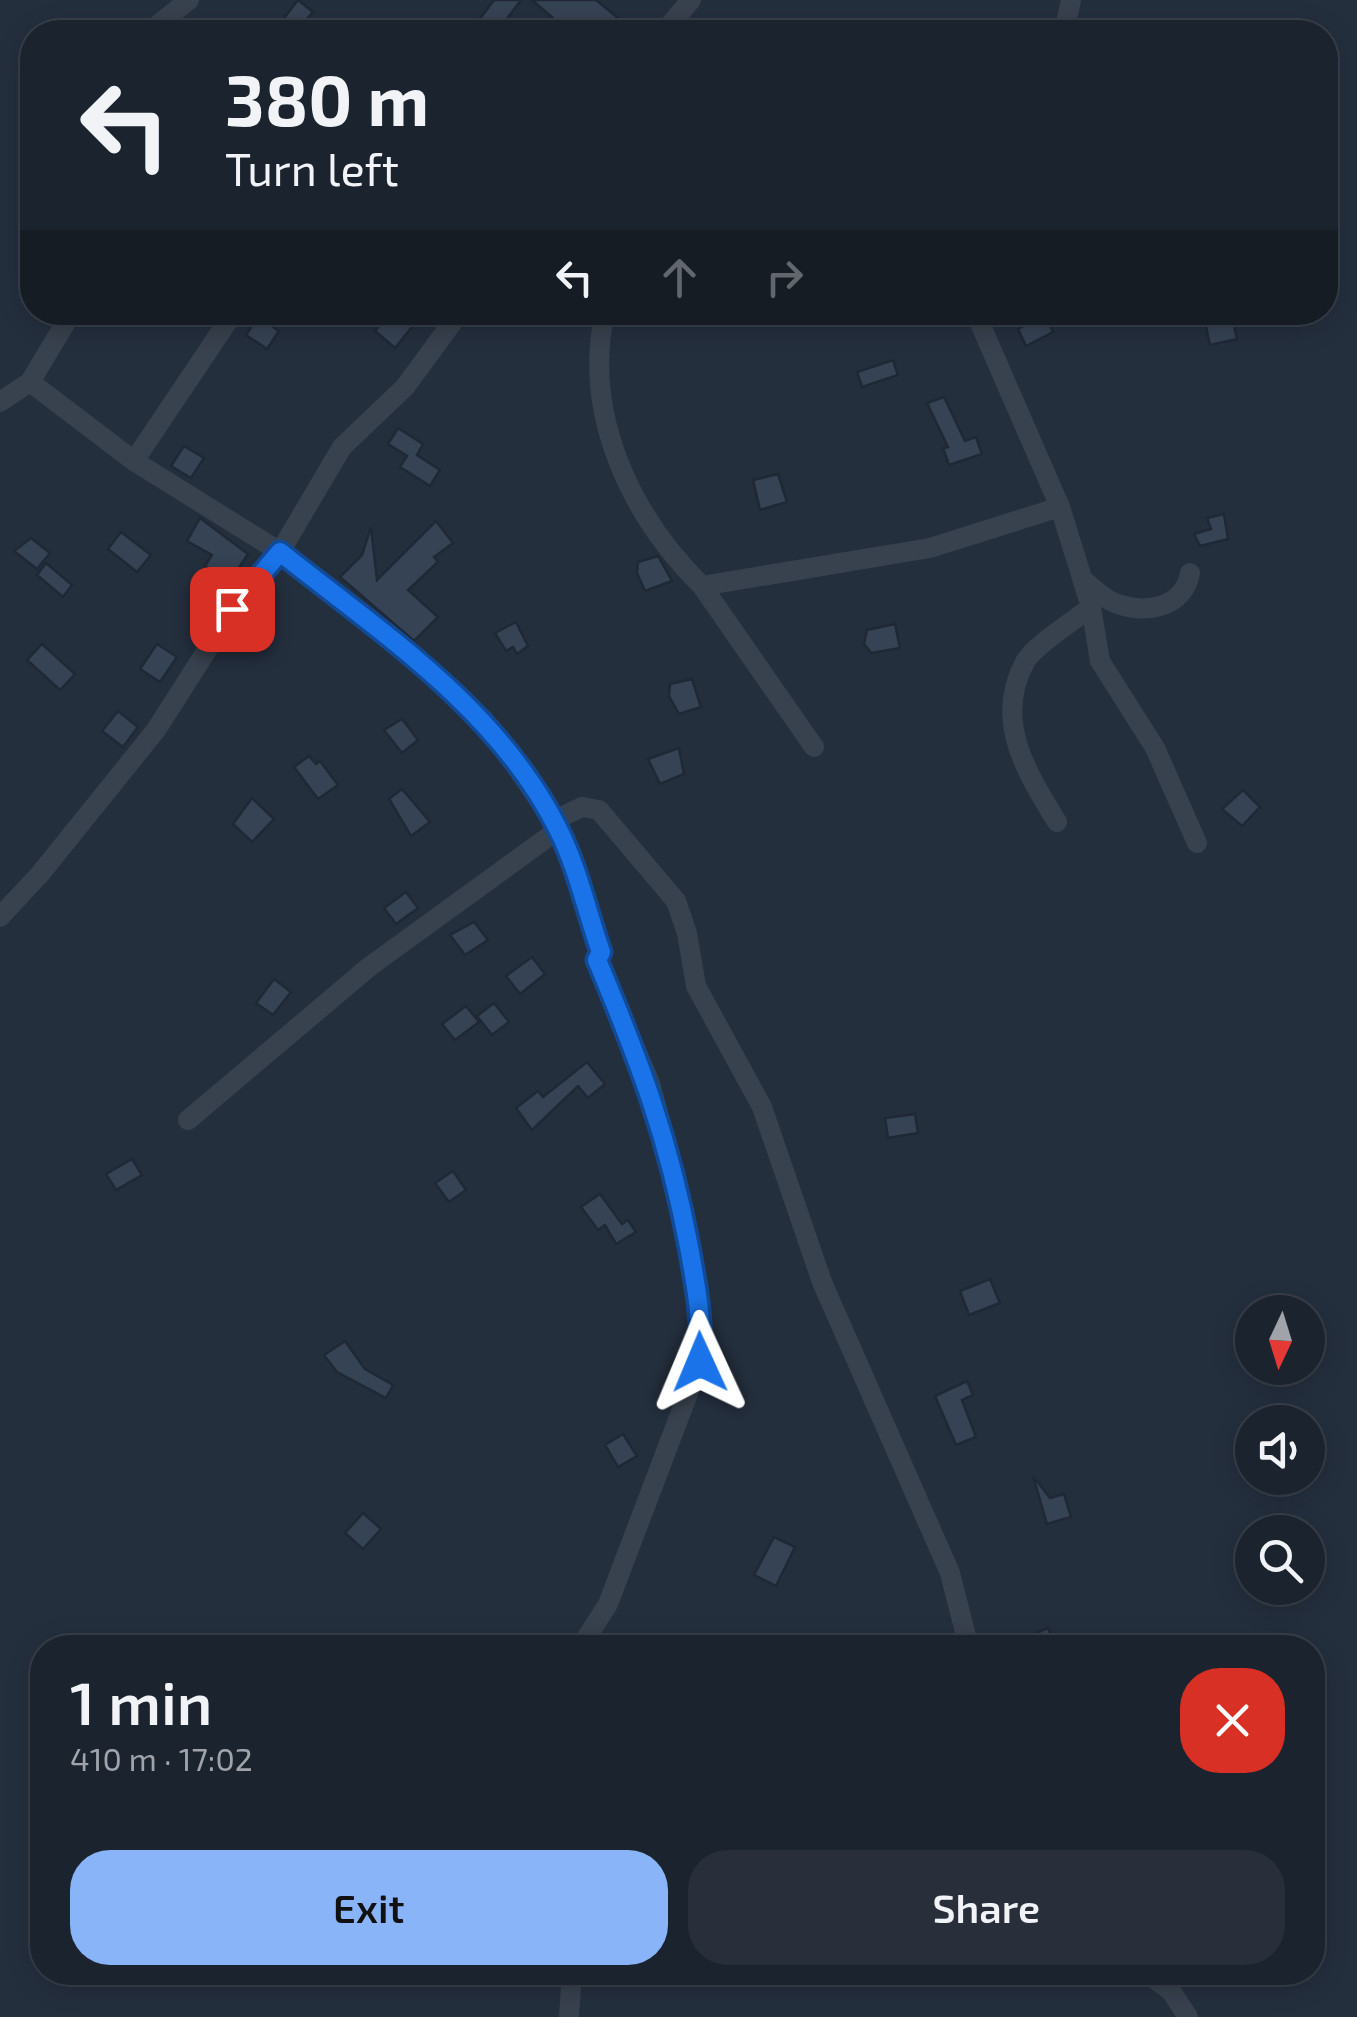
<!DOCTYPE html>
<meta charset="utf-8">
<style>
body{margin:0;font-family:"Exo 2",sans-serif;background:#282f3a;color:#f1f3f6;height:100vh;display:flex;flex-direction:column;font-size:38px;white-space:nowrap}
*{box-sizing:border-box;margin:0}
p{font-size:32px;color:#a0a4aa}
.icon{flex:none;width:55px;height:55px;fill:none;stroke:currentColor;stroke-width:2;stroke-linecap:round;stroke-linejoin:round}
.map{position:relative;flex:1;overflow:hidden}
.sheet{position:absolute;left:30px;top:1635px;width:1295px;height:350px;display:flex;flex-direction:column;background:#1b232e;border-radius:40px;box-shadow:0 5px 25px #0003,0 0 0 2px #39404a}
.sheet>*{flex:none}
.banner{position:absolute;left:20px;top:20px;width:1318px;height:305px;border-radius:40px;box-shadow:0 5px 25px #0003,0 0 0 2px #39404a;background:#1b232e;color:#f1f3f6;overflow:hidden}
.needle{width:65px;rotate:184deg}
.fabs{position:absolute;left:1235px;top:1295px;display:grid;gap:20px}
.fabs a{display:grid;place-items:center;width:90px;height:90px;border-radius:50%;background:#1b232e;box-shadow:0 5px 25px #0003,0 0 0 2px #39404a;font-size:50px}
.pin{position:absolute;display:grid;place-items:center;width:85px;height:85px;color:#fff;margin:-42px;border-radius:20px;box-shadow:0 5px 15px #0006}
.me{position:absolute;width:110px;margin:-55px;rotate:359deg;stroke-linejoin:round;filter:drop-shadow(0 0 8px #0008)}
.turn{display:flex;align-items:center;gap:35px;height:210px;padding:0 40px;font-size:45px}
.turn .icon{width:130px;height:130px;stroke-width:2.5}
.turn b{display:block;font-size:70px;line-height:85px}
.lanes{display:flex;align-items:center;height:95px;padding:0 40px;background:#0003;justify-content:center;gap:50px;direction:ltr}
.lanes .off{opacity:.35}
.round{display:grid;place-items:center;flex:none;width:105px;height:105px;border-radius:40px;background:#282f3a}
.overview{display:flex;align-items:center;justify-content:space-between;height:170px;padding:0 40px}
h1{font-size:60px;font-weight:600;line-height:75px}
.action{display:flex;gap:20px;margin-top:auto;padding:20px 40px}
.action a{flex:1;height:115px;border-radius:40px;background:#8ab4f8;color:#111;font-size:40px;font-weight:600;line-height:115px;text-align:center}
.action a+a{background:#282f3a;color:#f1f3f6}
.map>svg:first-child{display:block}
.building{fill:#364354;stroke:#1f2835;stroke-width:2.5}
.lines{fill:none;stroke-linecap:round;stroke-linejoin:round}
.minor{stroke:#38414e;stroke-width:20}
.route-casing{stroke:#114b97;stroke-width:25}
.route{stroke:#1a73e8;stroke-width:18}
</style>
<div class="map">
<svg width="1357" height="2017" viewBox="0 0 1357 2017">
<rect width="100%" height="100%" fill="#242f3e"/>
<!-- building -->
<g class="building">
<path d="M298,0l15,12 -7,8 15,12h-28l-12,-10z"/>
<path d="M494,0h27l-24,32h-27z"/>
<path d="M532,0h64l27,22 -9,10h-45z"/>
<path d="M390,312h34l-29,36 -20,-17z"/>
<path d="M1231,312l6,27 -27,6 -6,-27z"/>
<path d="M1044,315l9,17 -27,14 -8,-17z"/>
<path d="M258,317l21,14 -12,18 -21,-14z"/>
<path d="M893,360l5,15 -36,12 -5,-15z"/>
<path d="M944,397l21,44 11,-4 6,17 -33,11 -6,-17 5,-1 -21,-44z"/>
<path d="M398,428l25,16 -6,11 23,15 -10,16 -30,-19 7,-11 -19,-12z"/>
<path d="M184,446l20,12 -13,20 -20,-12z"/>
<path d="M778,474l9,28 -27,8 -7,-30z"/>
<path d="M1224,514l4,25 -28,7 -6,-12 17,-5 -4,-11z"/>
<path d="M200,518l48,36 -19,29 -24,-17 7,-11 -25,-14z"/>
<path d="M436,521l17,22 -19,14 4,5 -30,28 30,27 -24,24 -74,-64 22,-22 9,-28 6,53z"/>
<path d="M121,532l30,23 -14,17 -29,-23z"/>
<path d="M31,538l19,15 -13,16 -23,-18z"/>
<path d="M658,556l14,25 -27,10 -8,-18 1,-11z"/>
<path d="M46,563l26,22 -9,12 -26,-22z"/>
<path d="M516,622l12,24 -11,8 -4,-7 -7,4 -11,-18z"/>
<path d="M895,624l5,24 -29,5 -7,-9 3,-14z"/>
<path d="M42,644l33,30 -15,16 -33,-30z"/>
<path d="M157,644l20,13 -17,25 -20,-13z"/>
<path d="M692,679l9,28 -22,7 -10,-18 1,-12z"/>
<path d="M118,711l20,16 -15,20 -21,-16z"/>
<path d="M402,719l16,21 -16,13 -18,-23z"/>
<path d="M679,748l5,26 -24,10 -12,-25z"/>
<path d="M309,756l7,8 4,-3 18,24 -20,14 -24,-32z"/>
<path d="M402,789l28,33 -19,14 -22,-37z"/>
<path d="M1243,790l17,17 -18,19 -20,-17z"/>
<path d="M252,798l22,21 -22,23 -19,-18z"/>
<path d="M406,892l12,16 -22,16 -12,-16z"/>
<path d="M474,922l14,18 -23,15 -15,-20z"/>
<path d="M532,957l13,17 -25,20 -14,-18z"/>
<path d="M274,979l17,13 -18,23 -17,-12z"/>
<path d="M494,1003l15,19 -17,13 -15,-19z"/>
<path d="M466,1006l13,16 -24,18 -13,-16z"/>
<path d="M587,1062l18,22 -17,14 -10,-12 -46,44 -16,-22 22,-17 5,6z"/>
<path d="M915,1114l3,19 -30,5 -3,-20z"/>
<path d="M132,1159l10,16 -26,15 -10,-16z"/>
<path d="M453,1171l13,19 -17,12 -14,-19z"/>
<path d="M600,1194l22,30 6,-4 8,12 -20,12 -11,-19 -7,5 -17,-23z"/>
<path d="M990,1279l10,24 -31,12 -9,-24z"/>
<path d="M345,1341l20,28 28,16 -7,13 -49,-26 -13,-17z"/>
<path d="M967,1381l6,14 -11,5 14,37 -20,8 -21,-49z"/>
<path d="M623,1434l14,22 -19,11 -13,-22z"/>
<path d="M1033,1476l17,22 14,-4 7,23 -24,7z"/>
<path d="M363,1513l18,16 -18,20 -18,-16z"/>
<path d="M774,1537l21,10 -19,39 -22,-11z"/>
<path d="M1048,1628l6,15 -11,5h-42z"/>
</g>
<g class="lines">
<!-- minor -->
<g class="minor">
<path d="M149,32l40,-32"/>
<path d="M664,32l27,-32"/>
<path d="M1064,32l7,-32"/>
<path d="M605,312c-23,102 26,204 97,274l112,161"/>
<path d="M975,312l85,195 31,100 9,54 55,87 42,95"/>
<path d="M30,382l104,79 146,91 149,118 55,50 75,109 42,123 -4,8 53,123 27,100 25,156 -2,23 -92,242 -28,44"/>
<path d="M0,402l30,-20 42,-70"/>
<path d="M134,461l100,-149"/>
<path d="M1083,580c9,7 21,19 32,23 32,12 69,4 75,-30"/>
<path d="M702,586l228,-38 130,-41"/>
<path d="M553,821l29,-14 17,3 77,91 11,32 9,53 66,121 60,175 128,291 19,75"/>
<path d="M1057,822c-30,-49 -64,-102 -32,-160 8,-16 50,-42 66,-55"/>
<path d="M0,917l40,-43 116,-144 92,-144 32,-34 62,-105 63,-60 55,-75"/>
<path d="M188,1120l181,-153 190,-138"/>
<path d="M1145,1972l26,19 17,26"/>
<path d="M569,2017l3,-45"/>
</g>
</g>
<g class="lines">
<defs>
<path id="route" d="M232,609l48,-57c102,81 218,157 278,277 19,37 29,83 43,123l-4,8c42,100 72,179 92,287 7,38 14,75 11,115"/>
</defs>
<!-- route casing -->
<use href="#route" class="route-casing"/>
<!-- route -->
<use href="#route" class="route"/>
</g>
</svg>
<div class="fabs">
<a><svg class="needle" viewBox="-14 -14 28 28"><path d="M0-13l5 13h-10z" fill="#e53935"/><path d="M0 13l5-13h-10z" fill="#a0a4aa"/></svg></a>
<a><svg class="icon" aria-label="sound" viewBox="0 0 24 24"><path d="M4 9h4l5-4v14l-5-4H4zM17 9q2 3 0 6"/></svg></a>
<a><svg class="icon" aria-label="search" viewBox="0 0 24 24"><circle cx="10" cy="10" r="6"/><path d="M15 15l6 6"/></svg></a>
</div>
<div class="pin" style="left:232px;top:609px;background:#d93025"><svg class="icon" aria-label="arrive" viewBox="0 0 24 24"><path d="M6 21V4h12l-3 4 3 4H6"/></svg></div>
<svg class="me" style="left:700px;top:1362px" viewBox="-20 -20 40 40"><path d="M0-17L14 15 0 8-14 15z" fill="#1a73e8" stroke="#fff" stroke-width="4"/></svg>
<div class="banner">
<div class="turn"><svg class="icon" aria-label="left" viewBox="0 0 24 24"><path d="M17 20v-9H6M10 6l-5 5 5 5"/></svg><div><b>380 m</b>Turn left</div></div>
<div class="lanes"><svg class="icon" aria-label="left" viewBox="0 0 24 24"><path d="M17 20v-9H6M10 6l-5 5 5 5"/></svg><svg class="icon off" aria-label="ahead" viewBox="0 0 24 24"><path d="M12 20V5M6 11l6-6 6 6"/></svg><svg class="icon off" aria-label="right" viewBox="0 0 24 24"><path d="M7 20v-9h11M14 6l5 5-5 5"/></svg></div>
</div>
<section class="sheet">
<div class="overview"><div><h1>1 min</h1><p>410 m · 17:02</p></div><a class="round" style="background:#d93025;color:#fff"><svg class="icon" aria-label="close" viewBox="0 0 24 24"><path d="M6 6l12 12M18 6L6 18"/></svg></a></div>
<div class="action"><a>Exit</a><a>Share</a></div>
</section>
</div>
